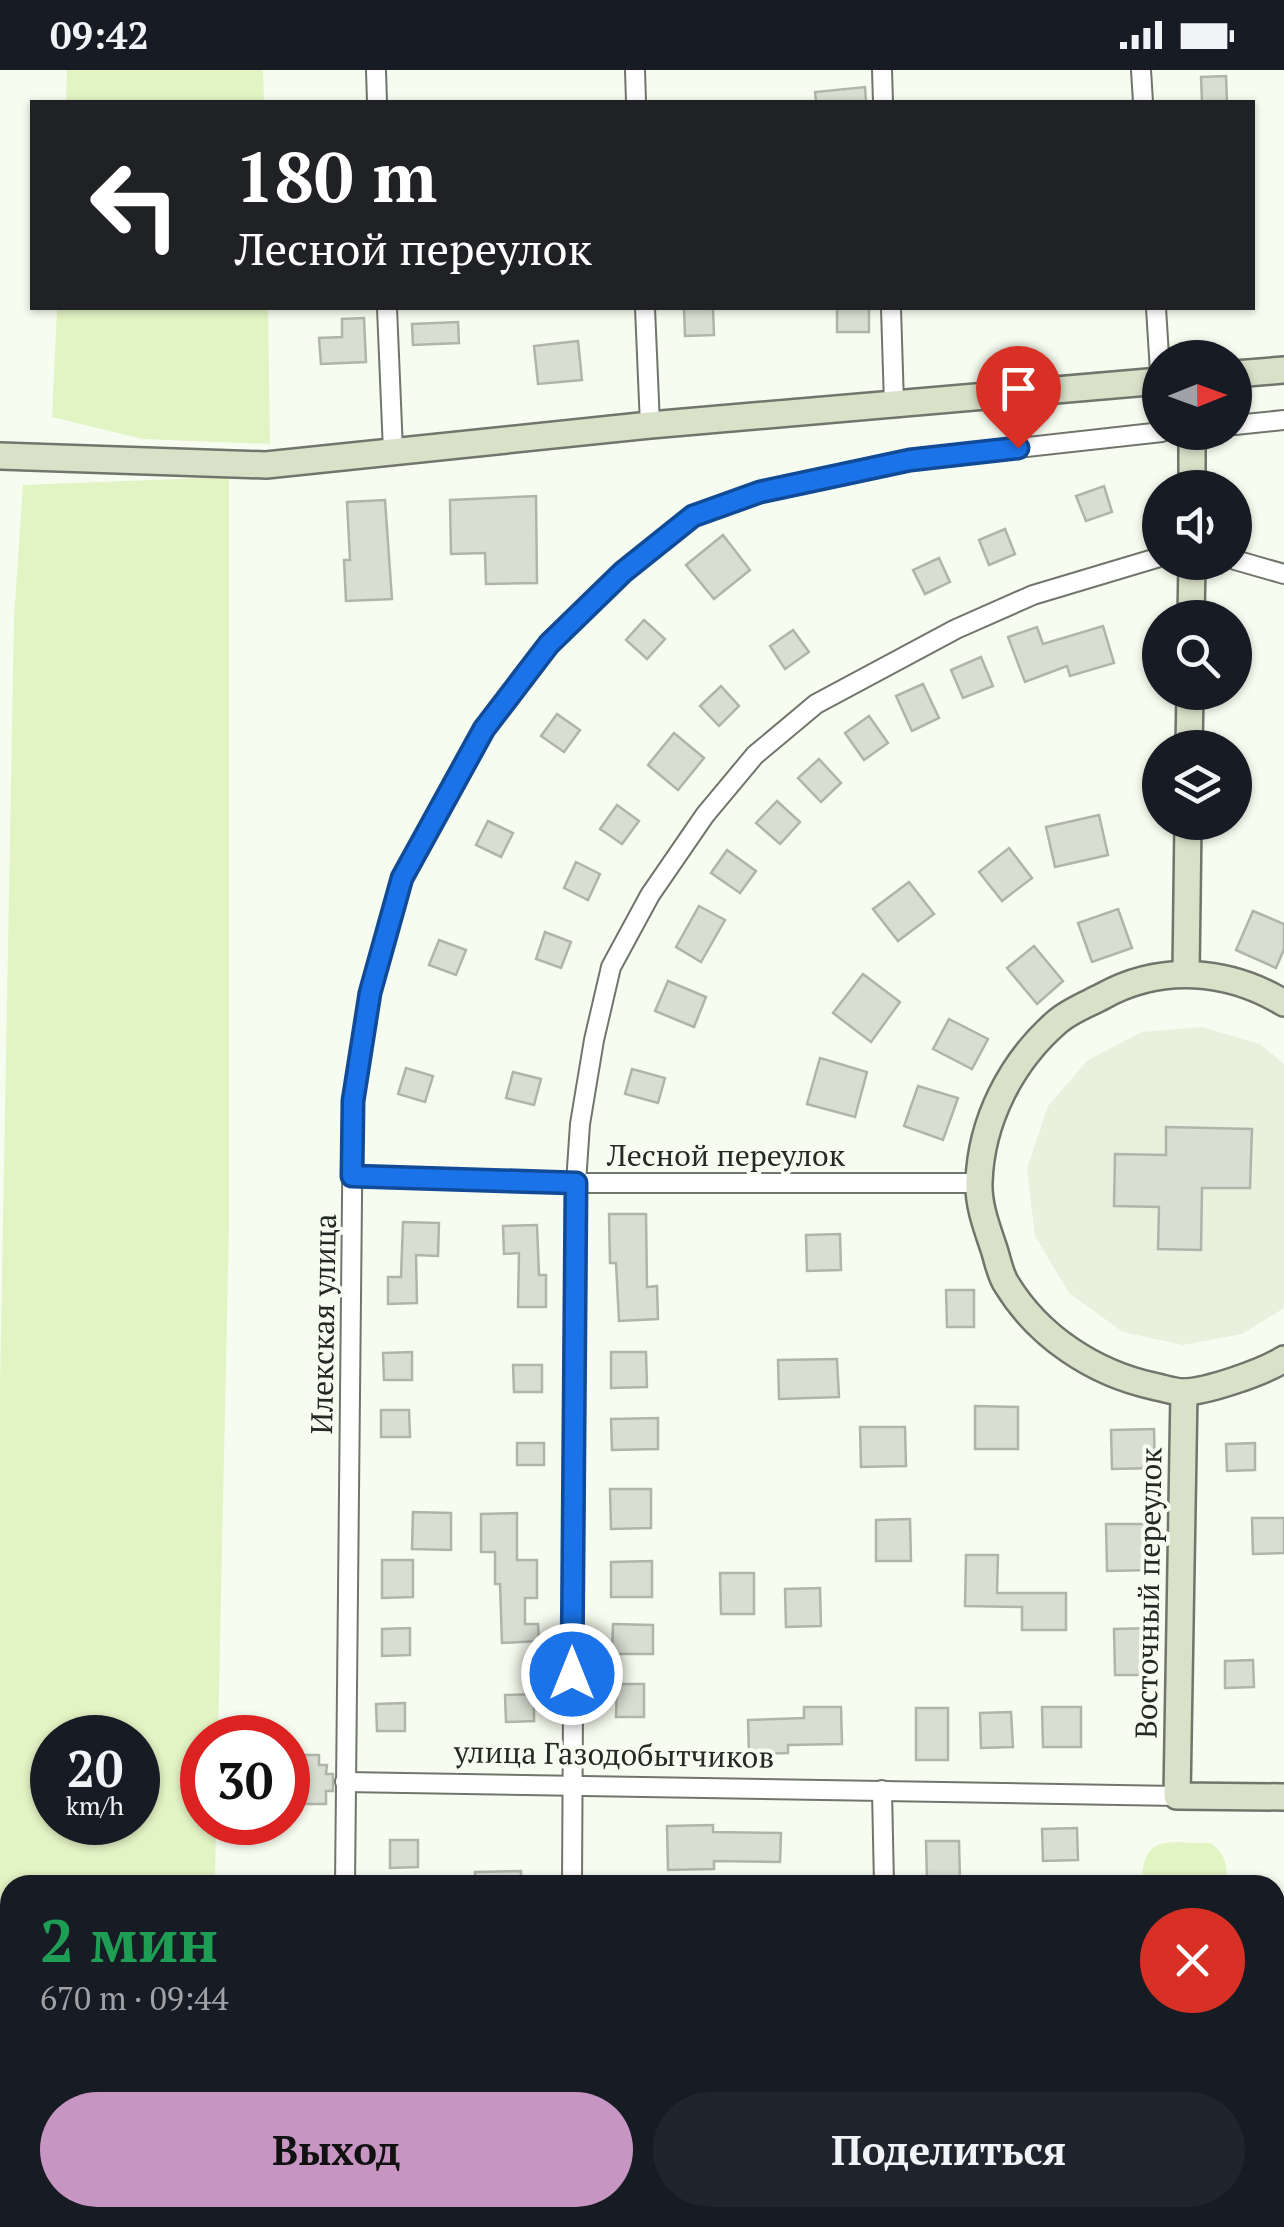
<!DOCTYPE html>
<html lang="ru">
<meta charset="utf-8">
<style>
body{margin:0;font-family:"PT Serif",serif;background:#20242c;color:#f1f3f6;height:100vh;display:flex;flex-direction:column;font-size:38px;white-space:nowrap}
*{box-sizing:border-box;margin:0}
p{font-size:32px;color:#9ea1a6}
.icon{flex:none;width:55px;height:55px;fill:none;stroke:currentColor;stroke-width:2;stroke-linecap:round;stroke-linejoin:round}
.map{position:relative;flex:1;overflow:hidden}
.sheet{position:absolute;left:0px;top:1805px;width:1285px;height:352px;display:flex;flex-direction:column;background:#171b24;border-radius:30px 30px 0 0;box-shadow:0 2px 8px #0004}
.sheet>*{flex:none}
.banner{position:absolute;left:30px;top:30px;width:1225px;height:210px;border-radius:0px;box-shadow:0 2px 8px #0004;background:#202124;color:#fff;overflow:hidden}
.needle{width:65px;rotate:89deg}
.fabs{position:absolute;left:1142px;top:270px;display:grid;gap:20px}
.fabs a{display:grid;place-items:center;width:110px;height:110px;border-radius:50%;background:#171b24;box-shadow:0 2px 8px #0004;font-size:50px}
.speed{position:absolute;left:30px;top:1645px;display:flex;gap:20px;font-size:50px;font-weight:700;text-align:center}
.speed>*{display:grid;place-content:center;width:130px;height:130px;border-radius:50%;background:#171b24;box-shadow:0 2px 8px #0004;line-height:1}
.speed small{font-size:25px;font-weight:400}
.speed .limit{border:15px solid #d22;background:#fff;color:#111}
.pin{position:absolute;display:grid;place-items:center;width:85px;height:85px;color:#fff;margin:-102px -42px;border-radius:50% 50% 50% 0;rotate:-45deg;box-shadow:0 0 10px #0007}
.pin .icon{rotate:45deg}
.me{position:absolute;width:110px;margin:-55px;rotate:0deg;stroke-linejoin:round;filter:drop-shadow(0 0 8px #0008)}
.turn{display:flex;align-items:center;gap:35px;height:210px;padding:0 40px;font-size:45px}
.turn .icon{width:130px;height:130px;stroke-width:2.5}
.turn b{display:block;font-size:70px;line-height:85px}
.round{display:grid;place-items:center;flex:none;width:105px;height:105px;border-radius:52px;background:#20242c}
.summary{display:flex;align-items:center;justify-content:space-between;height:170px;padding:0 40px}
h1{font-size:60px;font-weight:600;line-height:75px;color:#1e9e55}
.action{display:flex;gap:20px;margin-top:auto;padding:20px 40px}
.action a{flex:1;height:115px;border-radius:60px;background:#c695c2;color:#111;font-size:40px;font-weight:600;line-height:115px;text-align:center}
.action a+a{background:#20242c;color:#f1f3f6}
.status{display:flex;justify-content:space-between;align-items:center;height:70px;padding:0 50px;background:#171b24;direction:ltr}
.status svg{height:28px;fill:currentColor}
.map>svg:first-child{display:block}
.built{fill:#e9f0dd}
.green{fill:#e2f3c4;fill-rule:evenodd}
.building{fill:#d9ded2;stroke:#b0b5aa;stroke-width:2.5}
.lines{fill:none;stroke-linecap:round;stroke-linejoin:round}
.street-casing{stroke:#71756b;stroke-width:22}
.secondary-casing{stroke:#71756b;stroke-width:30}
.street{stroke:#fff;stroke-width:18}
.secondary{stroke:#dae1c9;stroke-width:25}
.route-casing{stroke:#114b97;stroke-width:25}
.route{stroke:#1a73e8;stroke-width:18}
.labels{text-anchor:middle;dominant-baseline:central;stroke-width:8;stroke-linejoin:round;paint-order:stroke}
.street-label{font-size:30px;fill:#262824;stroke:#f7fcf0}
</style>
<div class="status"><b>09:42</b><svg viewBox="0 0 49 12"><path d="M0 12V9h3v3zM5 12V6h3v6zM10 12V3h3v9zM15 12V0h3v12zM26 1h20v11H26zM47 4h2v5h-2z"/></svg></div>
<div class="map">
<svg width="1284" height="2157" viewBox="0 0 1284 2157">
<rect width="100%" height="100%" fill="#f7fcf0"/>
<!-- built -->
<path class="built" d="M1202,957l58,17 24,20v244l-42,26 -59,11 -60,-13 -54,-39 -34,-57 -8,-67 21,-63 40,-46 54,-28z"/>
<!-- green -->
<g class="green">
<path d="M67,0h196l1,32h-198z"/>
<path d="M57,238h211l2,136 -127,-5 -91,-22z"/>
<path d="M229,407v747l-11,513 -16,1v84l14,1 -1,62h-205v333h198v9h-208v-840l14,-769 9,-133zM52,1668h86v84h-86z"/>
<path d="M1211,1773c16,13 16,22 16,42h-85c0,-54 27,-41 69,-42z"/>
<path d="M909,2148h158l-19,9h-154z"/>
</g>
<!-- building -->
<g class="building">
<path d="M1226,6l1,26h-25l-1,-25z"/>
<path d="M865,17l1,15h-50l-1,-10z"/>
<path d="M684,238h29l1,27 -29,1z"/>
<rect x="837" y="238" width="32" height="24"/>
<path d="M364,248l2,44 -45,2 -2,-26 23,-1v-18z"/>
<path d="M458,252l1,21 -46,2 -1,-21z"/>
<path d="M578,271l4,39 -44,4 -4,-38z"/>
<path d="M1104,416l8,26 -26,9 -10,-25z"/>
<path d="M536,426l1,87 -51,1 -1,-31 -34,1 -1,-54z"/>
<path d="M385,430l7,99 -46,2 -2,-41h6l-3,-58z"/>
<path d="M1005,459l10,25 -26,11 -10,-25z"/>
<path d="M723,465l27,35 -36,29 -28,-34z"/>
<path d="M939,488l11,24 -25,12 -12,-24z"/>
<path d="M644,550l21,19 -18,20 -21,-19z"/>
<path d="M1103,556l11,37 -44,13 -3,-10 -42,16 -17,-45 29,-10 6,17z"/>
<path d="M793,560l16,22 -24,17 -15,-23z"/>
<path d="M981,587l12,29 -30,12 -12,-28z"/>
<path d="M923,614l16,34 -27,13 -16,-35z"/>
<path d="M721,616l18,20 -20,20 -19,-20z"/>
<path d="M557,644l23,16 -16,22 -23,-16z"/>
<path d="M869,646l19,27 -24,17 -19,-27z"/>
<path d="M674,663l30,25 -26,32 -30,-25z"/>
<path d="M819,689l22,24 -20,19 -23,-24z"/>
<path d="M777,731l23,21 -20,22 -24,-21z"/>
<path d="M617,735l22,16 -17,23 -22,-15z"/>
<path d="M1099,745l9,40 -53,12 -9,-40z"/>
<path d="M488,751l25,12 -12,24 -25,-12z"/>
<path d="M1009,778l23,30 -30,23 -23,-29z"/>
<path d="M727,780l29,21 -16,22 -29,-20z"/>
<path d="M576,792l24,12 -12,26 -24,-12z"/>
<path d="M909,812l25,32 -36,27 -25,-32z"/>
<path d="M699,836l26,14 -24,42 -25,-15z"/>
<path d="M1118,839l14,39 -40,14 -14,-39z"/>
<path d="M1253,841l31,13v25l-8,19 -40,-18z"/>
<path d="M545,862l26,10 -10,26 -25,-9z"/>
<path d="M439,870l27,10 -10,25 -27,-10z"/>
<path d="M1034,876l29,35 -26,23 -30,-36z"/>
<path d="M863,904l37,28 -29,40 -38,-29z"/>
<path d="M668,911l38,16 -12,30 -39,-16z"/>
<path d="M949,949l39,20 -16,30 -39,-20z"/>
<path d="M820,988l47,14 -12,45 -48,-13z"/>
<path d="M406,998l27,8 -8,26 -27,-8z"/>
<path d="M632,999l33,9 -7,25 -33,-9z"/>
<path d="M513,1002l28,7 -7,26 -28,-7z"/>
<path d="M918,1016l40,12 -15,42 -39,-14z"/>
<path d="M1166,1057l86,2 -2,59h-48l-1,62 -43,-1 1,-42 -45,-1 1,-52 51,1z"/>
<path d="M609,1144h37l1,73 10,-1 1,33 -39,2 -3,-58h-6z"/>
<path d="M403,1152l36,1 -1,33 -22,-1 1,48 -29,1v-27h13z"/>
<path d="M537,1155l2,50h7v32h-28l1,-54 -15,1 -1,-28z"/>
<path d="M840,1164l1,36 -34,1 -1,-36z"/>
<path d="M946,1220h28v37h-27z"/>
<path d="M412,1282v28h-28l-1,-27z"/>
<path d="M611,1282h35l1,35 -36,1z"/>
<path d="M837,1289l2,38 -60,2 -1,-39z"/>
<path d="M513,1295h29v27h-28z"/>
<path d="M975,1336l43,1v42h-43z"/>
<path d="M381,1340h28l1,27h-29z"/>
<path d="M658,1348v31l-46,1 -1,-31z"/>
<path d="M860,1357h45l1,39 -45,1z"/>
<path d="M1154,1359l1,39 -43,1 -1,-39z"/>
<rect x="517" y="1373" width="27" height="22"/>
<path d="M1255,1373v27l-28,1 -1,-27z"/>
<path d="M610,1419h41v39l-40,1z"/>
<path d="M413,1442l38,1v37l-39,-1z"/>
<path d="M517,1443v47h20v38h-12v26h13l1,17 -37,2 -2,-59h-5v-32h-14v-38z"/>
<path d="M1252,1448h32v35l-31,1z"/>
<path d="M910,1449l1,42h-35v-41z"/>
<path d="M1106,1454h47l1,46 -47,1z"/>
<path d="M966,1485h32l-1,38h69v37h-44v-23l-57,-1z"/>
<path d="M382,1490h31v37l-31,1z"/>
<path d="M652,1491v36h-41v-35z"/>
<path d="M720,1503h34v41h-33z"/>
<path d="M820,1518l1,38 -35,1 -1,-38z"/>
<path d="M613,1554l40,1v29h-41z"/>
<path d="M410,1558v27l-28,1v-27z"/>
<path d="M1153,1558v47h-38l-1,-46z"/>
<path d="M1253,1590l1,27 -29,1v-27z"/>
<path d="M617,1614h27v33h-28z"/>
<path d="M534,1624v27l-28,1 -1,-27z"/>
<path d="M405,1633v28h-28l-1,-27z"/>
<path d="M804,1637h37l1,37 -54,1v8l-39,1 -1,-34 56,-2z"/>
<path d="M1042,1637h39v40h-38z"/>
<rect x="916" y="1638" width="32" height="52"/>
<path d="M1011,1642l2,35 -32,1 -1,-35z"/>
<path d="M295,1685h24v10h8l-1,9h7v17h-7v13h-32z"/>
<path d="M713,1755v7l68,1 -1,29 -66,-1v8l-46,1 -1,-44z"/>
<path d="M1077,1758l1,32 -35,1 -1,-32z"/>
<path d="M390,1770h28v27l-28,1z"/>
<path d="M926,1771h33l1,39h-33z"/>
<path d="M521,1801v14h-46v-13z"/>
</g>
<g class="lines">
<defs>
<g id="street">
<path d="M376,0l1,32"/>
<path d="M635,0l1,32"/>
<path d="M882,0l1,32"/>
<path d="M1141,0l2,32"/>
<path d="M387,238l6,143"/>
<path d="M645,238l5,117"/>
<path d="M891,238l3,96"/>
<path d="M1156,238l4,64"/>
<path d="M1235,355l49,-5"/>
<path d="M1235,490l49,14"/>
<path d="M352,1106l224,7h403"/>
<path d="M345,1712l832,14"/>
<path d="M882,1720l2,95"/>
<path d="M345,1815l8,-784 17,-108 32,-115 82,-149 65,-85 74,-72 70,-56 67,-23 150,-33 252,-28"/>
<path d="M572,1815l4,-702 4,-59 14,-84 17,-73 39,-72 55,-80 50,-60 61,-51 140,-75 77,-34 127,-38"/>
<path d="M574,2148v9"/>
<path d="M343,2157v-9"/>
<path d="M773,2157l14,-9"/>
</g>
<g id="secondary">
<path d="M1235,304l49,-4"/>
<path d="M0,386l266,9 384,-40 510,-44"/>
<path d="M1192,418v-56"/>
<path d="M1191,548l1,-56"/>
<path d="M1189,678l1,-56"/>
<path d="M1186,902l2,-150"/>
<path d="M1284,933c-56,-34 -123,-39 -181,-7 -15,8 -34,15 -46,26 -46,40 -76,99 -78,160 -1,23 8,46 15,67 4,12 6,26 13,36 32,52 87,88 146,101 10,2 21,6 30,6 23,0 81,-20 101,-33"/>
<path d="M1184,1322l-7,404 107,1"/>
</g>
</defs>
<!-- street casing -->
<use href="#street" class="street-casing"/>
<!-- secondary casing -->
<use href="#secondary" class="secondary-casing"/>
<!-- street -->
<use href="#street" class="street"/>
<!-- secondary -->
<use href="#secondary" class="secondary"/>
</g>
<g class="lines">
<defs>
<path id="route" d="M572,1604l4,-491 -224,-7 1,-75 17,-108 32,-115 82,-149 65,-85 74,-72 70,-56 67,-24 150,-32 108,-12"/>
</defs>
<!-- route casing -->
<use href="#route" class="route-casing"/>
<!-- route -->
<use href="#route" class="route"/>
</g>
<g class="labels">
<!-- street labels -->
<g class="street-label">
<text x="726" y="1085">Лесной переулок</text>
<text transform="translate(323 1254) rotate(-89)">Илекская улица</text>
<text transform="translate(1148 1523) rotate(-89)">Восточный переулок</text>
<text transform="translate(614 1684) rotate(1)">улица Газодобытчиков</text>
</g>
</g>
</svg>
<div class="fabs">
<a><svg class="needle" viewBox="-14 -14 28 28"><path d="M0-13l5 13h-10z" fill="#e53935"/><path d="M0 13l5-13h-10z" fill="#9ea1a6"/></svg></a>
<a><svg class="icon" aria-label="sound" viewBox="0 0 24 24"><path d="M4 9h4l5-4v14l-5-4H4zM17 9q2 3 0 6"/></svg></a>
<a><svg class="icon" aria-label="search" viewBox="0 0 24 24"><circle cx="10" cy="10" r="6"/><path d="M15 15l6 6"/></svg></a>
<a><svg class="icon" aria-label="layers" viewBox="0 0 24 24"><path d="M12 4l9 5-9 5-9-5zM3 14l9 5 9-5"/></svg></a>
</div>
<div class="speed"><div>20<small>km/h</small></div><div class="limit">30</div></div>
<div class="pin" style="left:1018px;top:378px;background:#d93025"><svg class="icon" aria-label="arrive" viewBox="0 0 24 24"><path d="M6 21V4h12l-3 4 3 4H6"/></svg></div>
<svg class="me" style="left:572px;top:1604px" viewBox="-20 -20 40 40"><circle r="17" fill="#1a73e8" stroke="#fff" stroke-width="3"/><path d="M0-11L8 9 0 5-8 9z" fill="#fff"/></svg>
<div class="banner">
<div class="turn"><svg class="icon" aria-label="left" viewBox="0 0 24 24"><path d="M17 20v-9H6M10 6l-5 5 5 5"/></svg><div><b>180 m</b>Лесной переулок</div></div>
</div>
<section class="sheet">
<div class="summary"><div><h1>2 мин</h1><p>670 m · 09:44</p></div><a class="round" style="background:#d93025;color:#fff"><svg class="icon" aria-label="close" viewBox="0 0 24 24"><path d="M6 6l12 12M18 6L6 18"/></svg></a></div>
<div class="action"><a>Выход</a><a>Поделиться</a></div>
</section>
</div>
